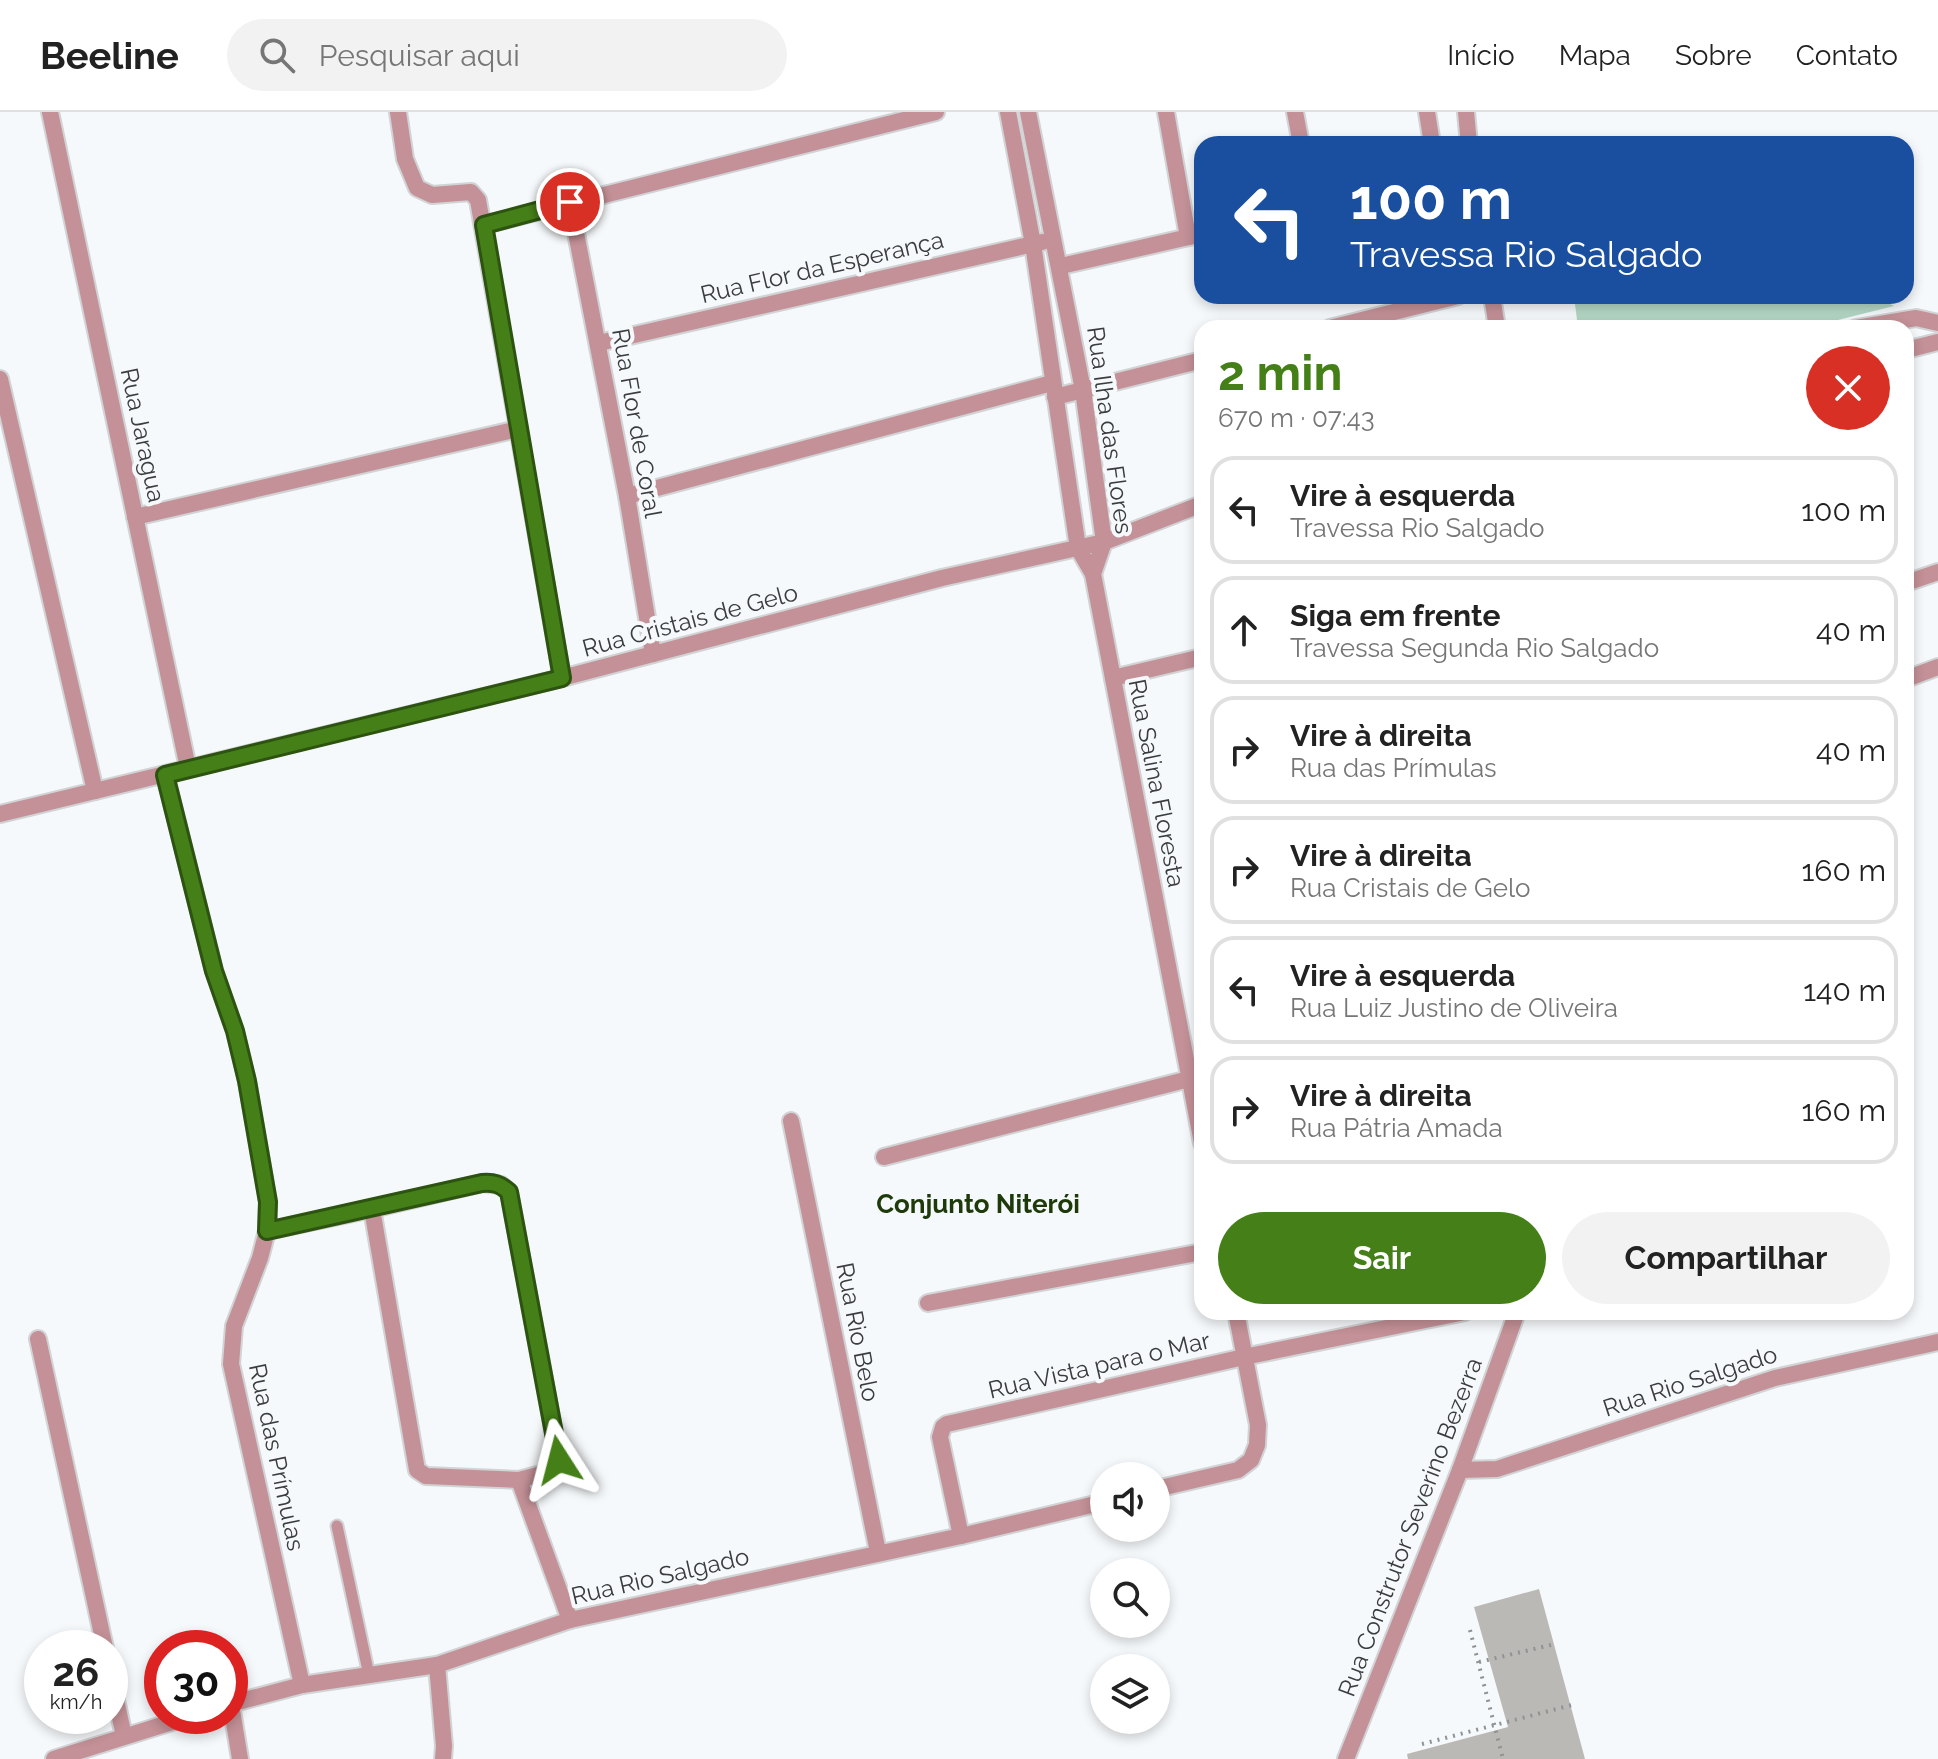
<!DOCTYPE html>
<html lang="pt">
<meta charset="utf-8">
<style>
body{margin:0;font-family:Raleway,sans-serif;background:#f2f2f2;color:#222;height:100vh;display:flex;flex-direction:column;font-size:30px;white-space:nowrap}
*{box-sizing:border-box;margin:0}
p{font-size:26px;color:#767676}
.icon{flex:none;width:44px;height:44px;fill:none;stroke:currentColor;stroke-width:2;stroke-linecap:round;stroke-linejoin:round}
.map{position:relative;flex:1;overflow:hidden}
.details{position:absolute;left:1194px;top:208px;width:720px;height:1000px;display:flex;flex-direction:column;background:#fff;border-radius:24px;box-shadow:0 4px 12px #0003}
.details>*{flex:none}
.banner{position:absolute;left:1194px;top:24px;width:720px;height:168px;border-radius:24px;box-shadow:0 4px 12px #0003;background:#1a4fa0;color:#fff;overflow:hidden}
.buttons{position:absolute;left:1090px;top:1350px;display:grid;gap:16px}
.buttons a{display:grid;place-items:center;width:80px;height:80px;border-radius:50%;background:#fff;box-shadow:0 4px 12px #0003;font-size:40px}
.speed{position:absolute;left:24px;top:1518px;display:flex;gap:16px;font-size:40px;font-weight:700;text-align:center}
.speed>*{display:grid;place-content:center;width:104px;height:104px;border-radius:50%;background:#fff;box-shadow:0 4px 12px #0003;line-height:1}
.speed small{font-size:20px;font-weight:400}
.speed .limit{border:12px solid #d22;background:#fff;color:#111}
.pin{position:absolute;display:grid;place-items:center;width:68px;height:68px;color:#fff;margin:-34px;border:4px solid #fff;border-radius:50%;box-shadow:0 2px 8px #0007}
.me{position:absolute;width:88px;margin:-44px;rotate:351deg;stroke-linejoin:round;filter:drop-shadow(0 0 6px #0008)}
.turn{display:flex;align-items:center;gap:28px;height:168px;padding:0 24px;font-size:36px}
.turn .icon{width:104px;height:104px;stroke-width:2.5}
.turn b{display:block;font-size:56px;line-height:68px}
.round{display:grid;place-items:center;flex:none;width:84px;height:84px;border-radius:42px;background:#f2f2f2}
.head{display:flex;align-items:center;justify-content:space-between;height:136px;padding:0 24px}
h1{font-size:48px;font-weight:700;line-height:60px;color:#457f18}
.cta{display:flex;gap:16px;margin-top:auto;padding:16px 24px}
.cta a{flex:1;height:92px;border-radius:48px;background:#457f18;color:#fff;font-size:32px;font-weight:700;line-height:92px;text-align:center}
.cta a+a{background:#f2f2f2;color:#222}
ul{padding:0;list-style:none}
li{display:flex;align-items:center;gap:24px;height:108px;margin:0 16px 12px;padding:0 8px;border:4px solid #e0e0e0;border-radius:24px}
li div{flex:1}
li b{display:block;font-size:30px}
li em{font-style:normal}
header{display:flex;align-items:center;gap:48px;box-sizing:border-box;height:112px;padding:0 40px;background:#fff;border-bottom:2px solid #e0e0e0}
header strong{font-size:38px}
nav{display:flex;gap:44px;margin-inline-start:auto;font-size:28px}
.search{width:560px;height:72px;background:#f2f2f2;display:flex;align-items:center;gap:20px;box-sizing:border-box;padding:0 28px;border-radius:44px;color:#767676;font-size:30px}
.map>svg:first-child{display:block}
.green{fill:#b3d7c5}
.building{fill:#bbb9b6}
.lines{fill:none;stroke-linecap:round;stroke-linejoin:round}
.lane-casing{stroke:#d1d3d5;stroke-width:15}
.street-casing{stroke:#d1d3d5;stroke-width:20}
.path{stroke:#909293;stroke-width:4;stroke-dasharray:2 6;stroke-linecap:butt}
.lane{stroke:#c39197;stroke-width:11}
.street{stroke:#c39197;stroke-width:16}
.route-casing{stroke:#2d5310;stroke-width:20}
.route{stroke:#457f18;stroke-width:14}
.labels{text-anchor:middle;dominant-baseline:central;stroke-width:8;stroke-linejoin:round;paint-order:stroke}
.street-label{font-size:24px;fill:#3b3c3d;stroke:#f6f9fb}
.neighbourhood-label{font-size:26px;font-weight:bold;fill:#1e3a0a;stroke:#f6f9fb}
</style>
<header>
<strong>Beeline</strong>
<div class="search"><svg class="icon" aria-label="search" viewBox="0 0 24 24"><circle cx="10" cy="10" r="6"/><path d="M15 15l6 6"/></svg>Pesquisar aqui</div>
<nav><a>Início</a><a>Mapa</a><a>Sobre</a><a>Contato</a></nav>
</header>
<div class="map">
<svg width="1938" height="1647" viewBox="0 0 1938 1647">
<rect width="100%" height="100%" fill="#f6f9fb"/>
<!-- green -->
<path class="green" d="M1574,184h300l20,10 -88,22h-228z"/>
<!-- building -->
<path class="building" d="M1539,1477l46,170h-177l-1,-5 101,-27 -34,-120z"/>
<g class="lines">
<defs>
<path id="lane" d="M337,1414l32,149"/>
<g id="street">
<path d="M50,0l138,656"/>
<path d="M398,0l7,47 12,29 15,7 39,-3 7,8 84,478"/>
<path d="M1008,0l25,132 45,304 15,26 109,569"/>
<path d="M1028,0l55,278 21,152 -11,32"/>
<path d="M1166,0l22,125"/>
<path d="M1295,0l6,32"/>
<path d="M1427,0l5,32"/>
<path d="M1466,0l3,32"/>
<path d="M570,90l57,294 26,158"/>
<path d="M484,113l452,-113"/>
<path d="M1061,154l141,-32"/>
<path d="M1492,184l5,32"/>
<path d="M1330,216l128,-32"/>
<path d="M1856,216l60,-10 22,5"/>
<path d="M599,231l443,-101"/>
<path d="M1906,238l32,-8"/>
<path d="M0,267l95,412"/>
<path d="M1055,285l147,-37"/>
<path d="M627,384l425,-113"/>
<path d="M135,405l383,-88"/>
<path d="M1906,471l32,-11"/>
<path d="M1113,566l89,-21"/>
<path d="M1906,567l32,-12"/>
<path d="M165,663l49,196 21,60 12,50 21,121 -1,29 -7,27 -26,68 -3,38 71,321"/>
<path d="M0,702l562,-136 380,-100 162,-36 98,-38"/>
<path d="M791,1009l87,431"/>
<path d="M884,1045l305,-78"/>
<path d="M372,1097l110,-26 19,2 8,7 50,268 -10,12 -30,8 51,140"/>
<path d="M267,1119l105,-22 45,261 9,6 93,4"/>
<path d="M928,1191l274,-51"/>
<path d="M38,1227l67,309"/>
<path d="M1460,1358l37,-1 278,-91 163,-36"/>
<path d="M1156,1377l82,-19 13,-10 6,-15 1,-20 -22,-113"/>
<path d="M961,1424l-21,-99 3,-10 4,-3 297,-67 221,-45"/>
<path d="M437,1553l7,81 -1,13"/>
<path d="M110,1561l14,63"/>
<path d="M230,1592l72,-19 135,-20 133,-45 391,-84 143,-34"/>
<path d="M231,1592l9,55"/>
<path d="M54,1647l137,-43"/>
<path d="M1346,1647l114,-289 57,-158"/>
</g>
</defs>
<!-- lane casing -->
<use href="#lane" class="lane-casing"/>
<!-- street casing -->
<use href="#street" class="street-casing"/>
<!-- path -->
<g class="path">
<path d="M1470,1518l33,129"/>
<path d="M1479,1550l76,-18"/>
<path d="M1422,1632l150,-39"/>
</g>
<!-- lane -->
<use href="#lane" class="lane"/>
<!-- street -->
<use href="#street" class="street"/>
</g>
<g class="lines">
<defs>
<path id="route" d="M559,1348l-50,-268c-9,-8 -15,-10 -27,-9l-215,48 1,-29 -21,-121 -12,-50 -21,-60 -49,-196 397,-97 -78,-453 86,-23"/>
</defs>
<!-- route casing -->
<use href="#route" class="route-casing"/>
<!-- route -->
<use href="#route" class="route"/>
</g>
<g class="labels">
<!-- street labels -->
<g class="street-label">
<text transform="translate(822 155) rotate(-13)">Rua Flor da Esperança</text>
<text transform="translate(637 311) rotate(80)">Rua Flor de Coral</text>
<text transform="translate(1110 318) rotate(82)">Rua Ilha das Flores</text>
<text transform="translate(143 323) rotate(78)">Rua Jaragua</text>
<text transform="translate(690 508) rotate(-15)">Rua Cristais de Gelo</text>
<text transform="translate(1157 671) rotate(79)">Rua Salina Floresta</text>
<text transform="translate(858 1220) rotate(79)">Rua Rio Belo</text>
<text transform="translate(1099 1253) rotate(-13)">Rua Vista para o Mar</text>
<text transform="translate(1690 1269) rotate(-18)">Rua Rio Salgado</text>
<text transform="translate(277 1345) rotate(78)">Rua das Prímulas</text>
<text transform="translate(1410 1415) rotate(-69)">Rua Construtor Severino Bezerra</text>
<text transform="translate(660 1464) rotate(-13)">Rua Rio Salgado</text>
</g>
<!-- neighbourhood labels -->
<g class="neighbourhood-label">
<text x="978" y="1092">Conjunto Niterói</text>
</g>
</g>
</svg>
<div class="buttons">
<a><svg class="icon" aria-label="sound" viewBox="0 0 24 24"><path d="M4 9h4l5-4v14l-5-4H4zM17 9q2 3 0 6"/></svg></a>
<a><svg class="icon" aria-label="search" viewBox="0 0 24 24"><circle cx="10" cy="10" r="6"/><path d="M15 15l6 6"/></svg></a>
<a><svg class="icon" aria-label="layers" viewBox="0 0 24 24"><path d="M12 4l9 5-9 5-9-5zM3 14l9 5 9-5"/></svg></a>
</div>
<div class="speed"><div>26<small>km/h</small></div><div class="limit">30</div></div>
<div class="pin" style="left:570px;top:90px;background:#d93025"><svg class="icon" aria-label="arrive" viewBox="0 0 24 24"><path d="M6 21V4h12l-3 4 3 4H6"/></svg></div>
<svg class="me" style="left:559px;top:1348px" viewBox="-20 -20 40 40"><path d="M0-17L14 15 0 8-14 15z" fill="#457f18" stroke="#fff" stroke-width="4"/></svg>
<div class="banner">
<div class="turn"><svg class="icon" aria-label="left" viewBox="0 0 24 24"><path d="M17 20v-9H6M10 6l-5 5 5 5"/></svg><div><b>100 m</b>Travessa Rio Salgado</div></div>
</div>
<section class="details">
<div class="head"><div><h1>2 min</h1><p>670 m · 07:43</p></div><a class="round" style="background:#d93025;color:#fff"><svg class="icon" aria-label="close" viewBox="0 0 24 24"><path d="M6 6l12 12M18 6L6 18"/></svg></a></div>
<ul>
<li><svg class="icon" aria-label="left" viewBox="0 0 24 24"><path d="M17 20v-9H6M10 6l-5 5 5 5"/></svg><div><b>Vire à esquerda</b><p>Travessa Rio Salgado</p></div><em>100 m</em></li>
<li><svg class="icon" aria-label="ahead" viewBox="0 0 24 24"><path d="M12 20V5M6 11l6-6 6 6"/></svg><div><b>Siga em frente</b><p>Travessa Segunda Rio Salgado</p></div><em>40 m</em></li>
<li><svg class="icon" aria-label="right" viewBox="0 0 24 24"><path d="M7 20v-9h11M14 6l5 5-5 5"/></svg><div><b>Vire à direita</b><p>Rua das Prímulas</p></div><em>40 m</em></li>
<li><svg class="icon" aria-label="right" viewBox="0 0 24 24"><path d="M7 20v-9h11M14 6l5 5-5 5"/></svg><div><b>Vire à direita</b><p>Rua Cristais de Gelo</p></div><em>160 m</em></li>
<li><svg class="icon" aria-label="left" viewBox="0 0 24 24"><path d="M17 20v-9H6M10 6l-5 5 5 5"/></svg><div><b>Vire à esquerda</b><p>Rua Luiz Justino de Oliveira</p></div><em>140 m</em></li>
<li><svg class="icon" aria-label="right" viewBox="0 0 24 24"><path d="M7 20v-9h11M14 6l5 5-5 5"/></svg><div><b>Vire à direita</b><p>Rua Pátria Amada</p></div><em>160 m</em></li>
</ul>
<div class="cta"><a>Sair</a><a>Compartilhar</a></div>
</section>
</div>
